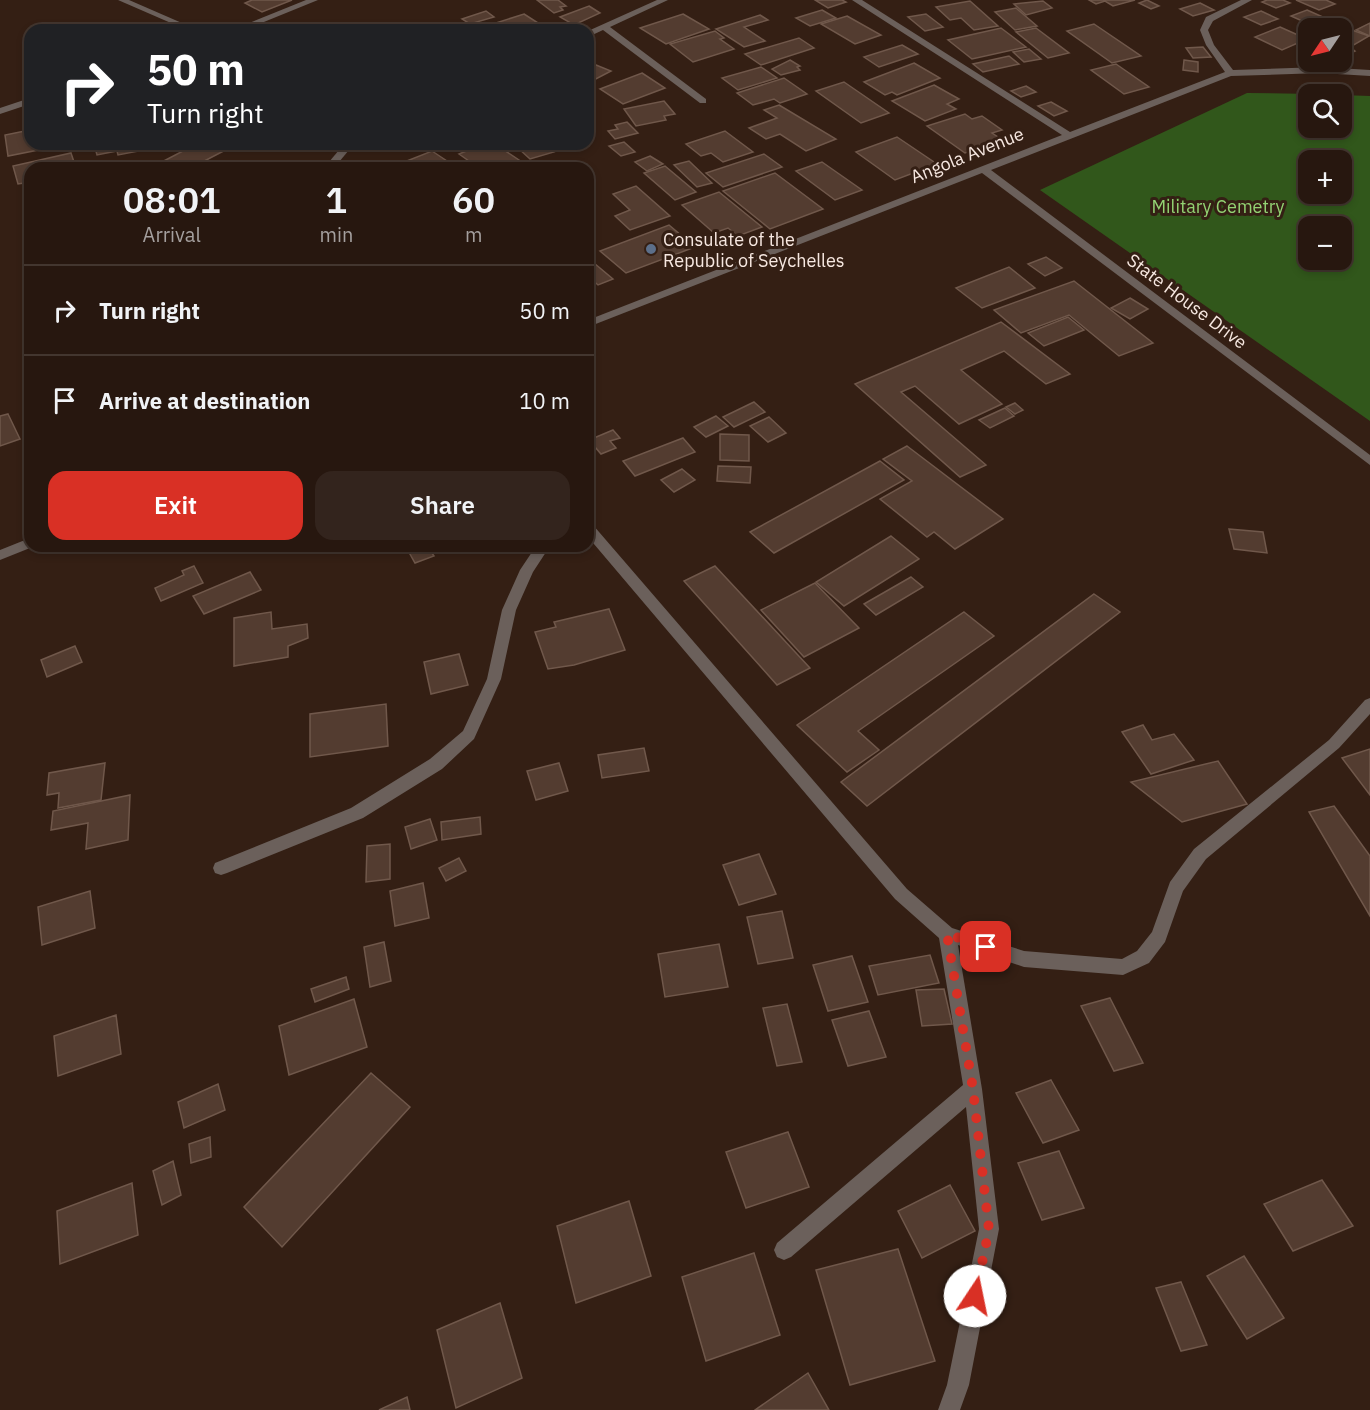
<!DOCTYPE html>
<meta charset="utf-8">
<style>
body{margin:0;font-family:"IBM Plex Sans",sans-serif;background:#33241d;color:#f1f3f6;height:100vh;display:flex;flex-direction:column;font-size:22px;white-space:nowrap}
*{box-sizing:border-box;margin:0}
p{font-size:20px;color:#a49f9e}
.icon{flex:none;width:33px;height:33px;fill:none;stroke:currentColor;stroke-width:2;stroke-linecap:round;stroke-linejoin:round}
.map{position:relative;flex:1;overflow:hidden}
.details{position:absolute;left:24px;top:162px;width:570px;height:390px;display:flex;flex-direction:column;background:#27170f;border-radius:18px;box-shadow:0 3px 9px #0003,0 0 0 2px #43362f}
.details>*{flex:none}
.top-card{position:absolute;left:24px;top:24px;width:570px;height:126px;border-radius:18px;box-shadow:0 3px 9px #0003,0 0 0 2px #43362f;background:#202124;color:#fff;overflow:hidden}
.needle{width:39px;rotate:235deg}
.controls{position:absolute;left:1298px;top:18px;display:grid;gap:12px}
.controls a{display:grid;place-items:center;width:54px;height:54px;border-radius:12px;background:#27170f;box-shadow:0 3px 9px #0003,0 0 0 2px #43362f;font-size:30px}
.pin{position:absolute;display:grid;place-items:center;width:51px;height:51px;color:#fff;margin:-26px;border-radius:12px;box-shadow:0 3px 9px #0006}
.me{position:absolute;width:66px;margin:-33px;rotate:11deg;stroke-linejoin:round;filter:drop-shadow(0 0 4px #0008)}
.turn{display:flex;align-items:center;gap:21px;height:126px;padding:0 24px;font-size:27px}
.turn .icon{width:78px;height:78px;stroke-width:2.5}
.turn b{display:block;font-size:42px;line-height:51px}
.eta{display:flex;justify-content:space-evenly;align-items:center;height:102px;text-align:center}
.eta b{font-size:36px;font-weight:600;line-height:42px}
.primary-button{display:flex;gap:12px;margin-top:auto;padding:12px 24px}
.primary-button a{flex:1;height:69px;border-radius:18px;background:#d93025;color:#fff;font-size:24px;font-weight:600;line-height:69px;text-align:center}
.primary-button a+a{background:#33241d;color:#f1f3f6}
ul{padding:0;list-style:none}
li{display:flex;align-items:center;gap:18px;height:90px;padding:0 24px;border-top:2px solid #43362f}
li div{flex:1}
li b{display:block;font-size:22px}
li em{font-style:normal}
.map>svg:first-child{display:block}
.green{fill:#31571b;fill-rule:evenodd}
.building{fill:#533c30;stroke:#70584b;stroke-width:1.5}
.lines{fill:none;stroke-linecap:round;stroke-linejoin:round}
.minor{fill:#6b605b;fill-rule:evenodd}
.route{stroke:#d93025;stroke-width:10;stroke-dasharray:0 18}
.service-dot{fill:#5c6f8a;stroke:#341f14;stroke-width:2}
.labels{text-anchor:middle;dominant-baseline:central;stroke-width:6;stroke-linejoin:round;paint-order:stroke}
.far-street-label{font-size:18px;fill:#f7e8e1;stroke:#341f14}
.far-park-label{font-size:18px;fill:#93d373;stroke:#341f14}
.far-poi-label{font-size:18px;fill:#f7e8e1;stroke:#341f14;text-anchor:start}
</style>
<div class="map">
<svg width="1370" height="1410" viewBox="0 0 1370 1410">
<rect width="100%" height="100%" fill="#341f14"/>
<!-- green -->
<path class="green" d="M1247,93l67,1h-6v34h33v-33l29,1v325l-330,-231zM1308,160h33v34h-33zM1308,226h33v34h-33z"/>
<!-- building -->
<g class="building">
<path d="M252,0h40l-30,12 -17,-9z"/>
<path d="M537,0h21l8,6 -6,1 3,3 -9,3z"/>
<path d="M815,0h27l4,2 -18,6z"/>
<path d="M1089,0h46l-22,6 -8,-5 -9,3z"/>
<path d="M1147,0l12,6 -8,3 -12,-6z"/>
<path d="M1267,0h16l7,3 -14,5 -14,-6z"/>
<path d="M1296,0h30l9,4 -16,6z"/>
<path d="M970,1l28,25 -24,4 -13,-12 -11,2 -14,-13z"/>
<path d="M1043,1l9,7 -26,7 -12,-11z"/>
<path d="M1200,3l14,7 -21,6 -13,-7z"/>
<path d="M589,6l11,7 -26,12 -14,-8z"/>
<path d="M1016,8l21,18 -22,4 -20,-18z"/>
<path d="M822,10l14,8 -26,8 -14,-8z"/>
<path d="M1307,10l34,15 -10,3h-13l-27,-12z"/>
<path d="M486,11l8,6 -24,7 -8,-5z"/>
<path d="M1261,11l17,8 -17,6 -17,-8z"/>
<path d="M524,14l25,16h-42l-11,-7z"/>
<path d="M683,14l26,15 -43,15 -26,-16z"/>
<path d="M926,14l17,13 -18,4 -17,-14z"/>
<path d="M760,15l8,5 -24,7 21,14 -21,6 -28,-18z"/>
<path d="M847,16l34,19 -26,9 -34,-20z"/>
<path d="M1370,23v13l-14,-6z"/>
<path d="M1094,24l47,32 -29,7 -45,-32z"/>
<path d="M1280,27l27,12 -25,11 -27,-13z"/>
<path d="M1343,27l26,9 -19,11 5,4 -14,7 -1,-30z"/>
<path d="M1001,28l25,19 -54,12 -24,-19z"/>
<path d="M1036,28l33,25 -21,5 -32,-26z"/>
<path d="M715,31l9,7 -4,1 14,10 -41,13 -23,-18z"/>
<path d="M799,38l15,10 -53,17 -16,-11z"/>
<path d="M902,45l16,9 -39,13 -15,-10z"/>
<path d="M1203,47l8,10 -18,1 -7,-10z"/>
<path d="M1029,49l12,10 -17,3 -11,-10z"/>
<path d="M1009,56l10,8 -36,8 -10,-8z"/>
<path d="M790,60l10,6 -3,1 3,3 -19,5 -9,-6z"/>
<path d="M1184,60l14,2v10l-15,-2z"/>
<path d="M914,63l26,15 -43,17 -5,-3 -7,3 -21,-13z"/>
<path d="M1116,64l33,23 -25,7 -33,-24z"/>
<path d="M596,65l15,6 -19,10 -4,-1v-11z"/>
<path d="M761,67l16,11 -39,12 -16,-12z"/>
<path d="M642,73l23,15 -42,16 -23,-15z"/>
<path d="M784,78l23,16 -27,9 -6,-4 -21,6 -16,-12z"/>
<path d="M844,82l45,31 -28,10 -45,-32z"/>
<path d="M934,85l25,14 -12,5 9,5 -31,12 -33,-20z"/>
<path d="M1026,86l10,6 -15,5 -10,-6z"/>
<path d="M664,101l11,13 -11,2 2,4 -30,6 -12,-17z"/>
<path d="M1051,102l16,9 -13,5 -16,-10z"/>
<path d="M779,105l57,34 -30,12 -26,-17 -14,5 -17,-11 28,-10 -13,-8z"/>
<path d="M965,114l7,5 10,-3 20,14 -10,3 12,8 -39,12 -38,-27z"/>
<path d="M627,122l11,11 -23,6 -7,-8 10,-2 -3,-4z"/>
<path d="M30,130v14h39l-61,12 -3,-21z"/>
<path d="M725,131l28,21 -30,10 -12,-9 -10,3 -15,-12z"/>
<path d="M897,137l40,27 -42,16 -39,-28z"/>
<path d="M624,142l11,10 -14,4 -12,-10z"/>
<path d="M94,144h143l-46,24h-29l-6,-3 27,-14 -13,-6 -52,10 -1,-4 -20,4z"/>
<path d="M484,144h11l27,18 -14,6h-29l-20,-14z"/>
<path d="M526,144h20l8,8 -24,7 -13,-12z"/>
<path d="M432,151l24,16 -67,1z"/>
<path d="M71,153l5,15h-46v14l-12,2 -5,-18z"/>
<path d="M764,154l18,13 -59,20 -17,-14z"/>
<path d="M650,156l13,8 -16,7 -12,-9z"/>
<path d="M689,161l23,22 -15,4 -23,-22z"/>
<path d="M822,162l40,28 -27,10 -39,-29z"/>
<path d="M665,166l31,26 -21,8 -31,-27z"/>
<path d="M775,173l48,36 -53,20 -47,-38z"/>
<path d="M636,186l34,30 -40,14 -15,-14 15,-6 -17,-16z"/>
<path d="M719,192l43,35 -24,9 -10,-8 -14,5 -32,-28z"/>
<path d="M669,225l26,22 -69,26 -26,-22z"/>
<path d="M1046,257l16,11 -17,8 -17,-12z"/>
<path d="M588,258l25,21 -15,6 -10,-9z"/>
<path d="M1009,267l26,21 -53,20 -26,-20z"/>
<path d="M1074,281l79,62 -34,13 -50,-41 -48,18 -27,-23z"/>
<path d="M1130,298l18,11 -18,10 -19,-11z"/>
<path d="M1068,317l16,13 -40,16 -16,-13z"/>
<path d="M1001,322l69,52 -24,10 -42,-33 -43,19 41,34 -43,20 -44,-38 -14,6 85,73 -26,12 -105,-93z"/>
<path d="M754,402l11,10 -31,15 -11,-10z"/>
<path d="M1015,403l8,7 -8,4 -9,-7z"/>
<path d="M1005,408l9,8 -24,12 -11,-8z"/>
<path d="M8,414l12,25 -20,7v-30z"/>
<path d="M716,416l12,10 -22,11 -12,-10z"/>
<path d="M769,417l17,16 -18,9 -18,-16z"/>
<path d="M613,430l7,8 -10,3 6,7 -15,6 -12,-14z"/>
<path d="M720,434l29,1v26l-29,-1z"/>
<path d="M683,438l12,14 -60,24 -12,-15z"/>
<path d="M907,446l96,73 -48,30 -21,-17 -7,5 -47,-38 32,-18 -29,-22z"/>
<path d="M880,461l24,19 -130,73 -24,-21z"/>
<path d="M718,466l33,1 -1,16 -33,-2z"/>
<path d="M682,469l13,11 -21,12 -13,-12z"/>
<path d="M1229,529l34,3 4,21 -33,-4z"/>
<path d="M891,536l28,23 -75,47 -28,-24z"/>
<path d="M427,546l7,10 -19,7 -9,-16z"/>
<path d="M194,566l9,17 -42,18 -6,-13 29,-13 -2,-4z"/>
<path d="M715,566l95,102 -33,17 -93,-104z"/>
<path d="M250,572l11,18 -57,24 -11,-18z"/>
<path d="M911,577l12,10 -47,28 -12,-11z"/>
<path d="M815,583l44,45 -55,29 -43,-47z"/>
<path d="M1094,594l26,18 -253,194 -26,-24z"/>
<path d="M609,609l16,41 -51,15 -26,4 -13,-37 21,-5 -2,-5z"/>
<path d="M271,612l1,17 35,-5 1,14 -20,8v11l-54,9v-48z"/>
<path d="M964,612l30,24 -136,95 21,19 -32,22 -50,-47z"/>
<path d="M75,646l7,16 -35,15 -6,-17z"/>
<path d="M459,654l9,31 -37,9 -7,-32z"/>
<path d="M386,704l2,42 -78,11v-43z"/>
<path d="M1143,725l9,15 22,-6 20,26 -43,14 -29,-42z"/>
<path d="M644,748l5,23 -47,7 -4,-23z"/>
<path d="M1370,749v46l-28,-37z"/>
<path d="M1218,761l29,43 -65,18 -51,-40z"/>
<path d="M105,763l-4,37 -43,8 1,-15 -12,2 2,-22z"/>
<path d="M559,763l9,28 -32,9 -9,-29z"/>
<path d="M130,795l-2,45 -42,9 2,-26 -37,7 2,-19z"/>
<path d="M1334,806l36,50v60l-61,-104z"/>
<path d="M480,817l1,17 -39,6 -1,-18z"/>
<path d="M430,819l7,21 -26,9 -6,-22z"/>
<path d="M390,844v35l-24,3 1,-36z"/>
<path d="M759,854l17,40 -37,11 -16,-40z"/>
<path d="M459,858l7,13 -20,10 -7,-13z"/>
<path d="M423,883l6,35 -34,8 -5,-35z"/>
<path d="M90,891l5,37 -53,17 -4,-38z"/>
<path d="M782,911l11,47 -35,6 -11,-47z"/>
<path d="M384,942l7,39 -21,6 -6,-40z"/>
<path d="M719,944l9,43 -63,10 -7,-43z"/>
<path d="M930,955l9,28 -61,12 -9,-29z"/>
<path d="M852,956l16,46 -40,9 -15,-46z"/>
<path d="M346,977l3,12 -34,13 -4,-13z"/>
<path d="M944,989l8,35 -30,2 -6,-36z"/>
<path d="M1110,998l33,65 -29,8 -33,-65z"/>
<path d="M354,999l13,48 -78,28 -10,-49z"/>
<path d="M787,1004l15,58 -25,4 -14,-58z"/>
<path d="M869,1011l17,46 -38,9 -16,-46z"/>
<path d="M116,1015l5,39 -63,22 -4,-40z"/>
<path d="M371,1073l39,34 -128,140 -38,-40z"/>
<path d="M1051,1080l28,50 -36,13 -27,-50z"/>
<path d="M218,1084l7,26 -41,18 -6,-26z"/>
<path d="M788,1132l21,55 -63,21 -20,-56z"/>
<path d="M210,1137l1,20 -20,6 -2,-19z"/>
<path d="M1059,1151l25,57 -42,12 -24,-57z"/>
<path d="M173,1161l8,34 -19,10 -9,-34z"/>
<path d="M1322,1180l31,46 -60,25 -29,-47z"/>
<path d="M132,1183l6,52 -78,29 -3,-53z"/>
<path d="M950,1185l25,46 -53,27 -24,-47z"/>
<path d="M629,1201l22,75 -75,27 -19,-77z"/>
<path d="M898,1249l37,112 -85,24 -34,-115z"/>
<path d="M754,1253l26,82 -74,26 -24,-84z"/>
<path d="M1244,1256l40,62 -37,21 -40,-63z"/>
<path d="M1181,1282l26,63 -26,6 -25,-63z"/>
<path d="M500,1303l22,75 -66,30 -19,-78z"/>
<path d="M808,1373l21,37h-74z"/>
<path d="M407,1397l3,13h-31z"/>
</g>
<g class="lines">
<!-- minor -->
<g class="minor">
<path d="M118,0h11l69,30h-11z"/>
<path d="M306,0h12l-74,30h-12z"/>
<path d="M657,0h11l-58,27 96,72v4h-6l-97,-73 -15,7v-6z"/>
<path d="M852,0h10l208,132 155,-60 -19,-27 -6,-15 6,-13 35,-17h11l-39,21 -5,9 6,15 19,25 88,-3 49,3v6l-49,-3 -90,3 -240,94 379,285v10l-388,-292 -394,154v-7l474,-185z"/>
<path d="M30,98v6l-30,10v-6z"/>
<path d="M344,144h10l-20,24h-10z"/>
<path d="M588,523l5,2 314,364 45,39 72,23 98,8 15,-8 15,-19 18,-50 24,-33 135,-109 36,-40 5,-2v16l-31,34 -133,111 -23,32 -18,51 -16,21 -26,12 -99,-8 -66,-22 24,144 17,140 -30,156 -9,25h-22l9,-25 32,-156 -13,-122 -175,150 -7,3 -7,-3 -3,-7 3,-7 186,-158 -24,-147 -44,-39 -307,-362z"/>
<path d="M30,538v8h5l-35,14v-10z"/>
<path d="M536,546h14l-17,26 -17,38 -15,69 -27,60 -32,30 -79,49 -136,55 -6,2 -6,-2 -2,-5 2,-5 136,-55 79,-49 33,-28 24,-52 15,-69 18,-40z"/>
</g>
</g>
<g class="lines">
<!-- route -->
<path class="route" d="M975,1296l14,-66 -16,-141 -26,-155 39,13"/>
</g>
<!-- markers -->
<circle class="service-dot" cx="651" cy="249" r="6"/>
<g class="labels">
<!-- far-street labels -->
<g class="far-street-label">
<text transform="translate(967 155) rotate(-22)">Angola Avenue</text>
<text transform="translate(1187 301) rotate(37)">State House Drive</text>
</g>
<!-- far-park labels -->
<g class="far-park-label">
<text x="1218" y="206">Military Cemetry</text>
</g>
<!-- far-poi labels -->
<g class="far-poi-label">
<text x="663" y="239">Consulate of the<tspan x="663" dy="21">Republic of Seychelles</tspan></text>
</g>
</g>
</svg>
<div class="controls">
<a><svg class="needle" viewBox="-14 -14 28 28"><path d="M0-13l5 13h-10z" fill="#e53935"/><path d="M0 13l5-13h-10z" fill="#a49f9e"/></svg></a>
<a><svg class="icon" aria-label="search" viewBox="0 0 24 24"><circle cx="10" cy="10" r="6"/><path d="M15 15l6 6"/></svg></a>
<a>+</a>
<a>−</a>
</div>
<div class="pin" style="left:986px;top:947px;background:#d93025"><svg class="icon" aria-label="arrive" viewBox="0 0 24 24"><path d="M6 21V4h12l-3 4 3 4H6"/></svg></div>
<svg class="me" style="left:975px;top:1296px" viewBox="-20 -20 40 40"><circle r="19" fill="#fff"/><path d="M0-13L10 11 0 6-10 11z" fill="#d93025"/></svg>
<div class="top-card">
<div class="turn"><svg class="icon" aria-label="right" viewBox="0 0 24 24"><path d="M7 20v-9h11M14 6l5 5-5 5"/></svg><div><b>50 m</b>Turn right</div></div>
</div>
<section class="details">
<div class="eta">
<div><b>08:01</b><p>Arrival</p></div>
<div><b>1</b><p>min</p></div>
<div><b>60</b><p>m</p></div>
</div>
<ul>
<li><svg class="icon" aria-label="right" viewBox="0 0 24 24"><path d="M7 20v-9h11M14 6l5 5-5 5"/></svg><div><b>Turn right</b></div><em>50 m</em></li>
<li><svg class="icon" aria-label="arrive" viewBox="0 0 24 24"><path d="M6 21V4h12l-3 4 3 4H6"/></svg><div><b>Arrive at destination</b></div><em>10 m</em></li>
</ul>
<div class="primary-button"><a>Exit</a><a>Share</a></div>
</section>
</div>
